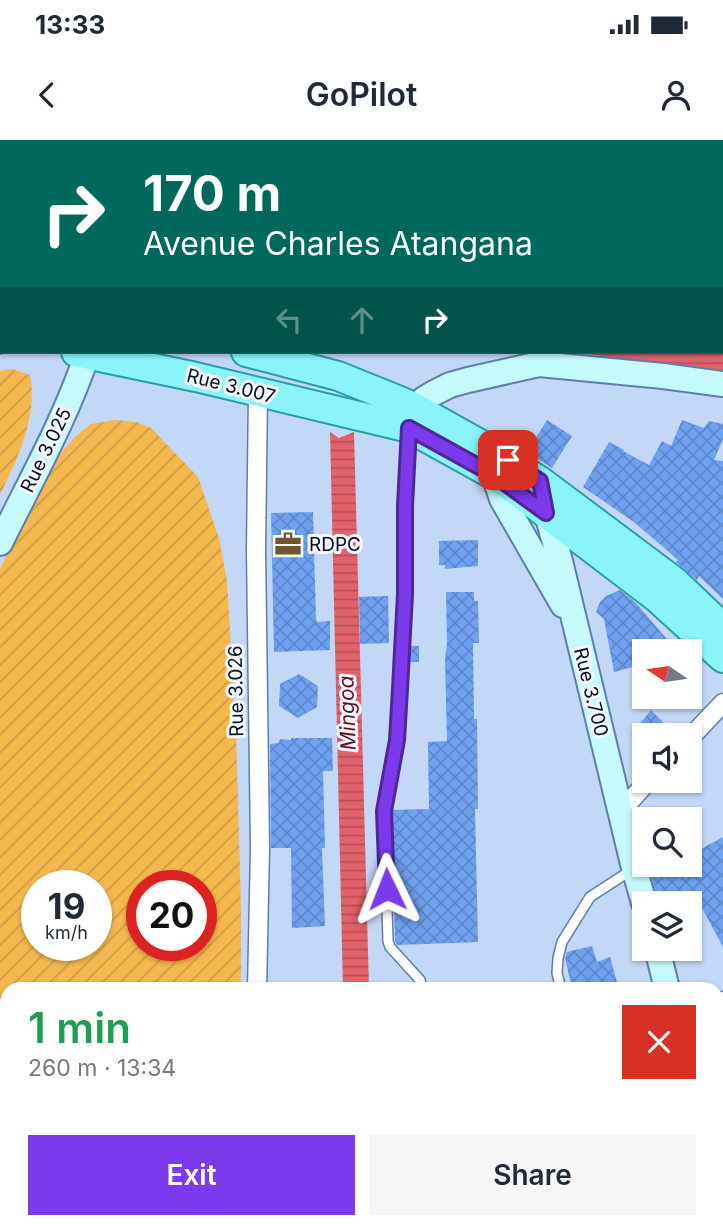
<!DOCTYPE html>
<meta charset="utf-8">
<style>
body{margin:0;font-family:Inter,sans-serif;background:#f6f6f7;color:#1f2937;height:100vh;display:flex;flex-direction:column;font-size:26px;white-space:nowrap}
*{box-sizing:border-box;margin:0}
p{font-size:23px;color:#747a83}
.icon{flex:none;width:38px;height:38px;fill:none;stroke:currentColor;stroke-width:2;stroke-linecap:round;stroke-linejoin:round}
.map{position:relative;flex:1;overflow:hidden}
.details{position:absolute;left:0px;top:842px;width:724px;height:247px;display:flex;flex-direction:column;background:#fff;border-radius:21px 21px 0 0;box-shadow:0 2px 5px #0004}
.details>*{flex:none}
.banner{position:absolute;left:0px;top:0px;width:724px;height:214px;box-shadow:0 2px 5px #0004;background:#00695c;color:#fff;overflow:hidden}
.needle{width:46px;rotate:283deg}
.controls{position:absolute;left:632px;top:499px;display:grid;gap:14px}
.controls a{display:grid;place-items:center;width:70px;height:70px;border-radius:0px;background:#fff;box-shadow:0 2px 5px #0004;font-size:35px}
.speed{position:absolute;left:21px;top:730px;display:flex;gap:14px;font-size:35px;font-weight:700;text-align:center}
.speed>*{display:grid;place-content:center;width:91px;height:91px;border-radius:50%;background:#fff;box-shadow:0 2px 5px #0004;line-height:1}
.speed small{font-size:18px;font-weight:400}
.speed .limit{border:10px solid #d22;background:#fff;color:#111}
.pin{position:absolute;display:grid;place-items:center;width:60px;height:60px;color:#fff;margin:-30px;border-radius:14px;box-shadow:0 4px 10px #0006}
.me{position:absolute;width:77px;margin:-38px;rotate:358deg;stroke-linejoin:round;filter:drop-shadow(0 0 5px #0008)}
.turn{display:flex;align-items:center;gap:24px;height:147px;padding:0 28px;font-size:32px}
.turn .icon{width:91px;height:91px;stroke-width:2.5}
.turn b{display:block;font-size:49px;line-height:60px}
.lanes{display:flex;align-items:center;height:66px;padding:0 28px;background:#0003;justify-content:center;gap:35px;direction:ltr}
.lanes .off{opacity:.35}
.round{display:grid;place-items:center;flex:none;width:74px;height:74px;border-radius:0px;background:#f6f6f7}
.summary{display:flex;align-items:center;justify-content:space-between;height:119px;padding:0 28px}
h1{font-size:42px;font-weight:600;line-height:52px;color:#1e9e55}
.primary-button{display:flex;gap:14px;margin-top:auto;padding:14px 28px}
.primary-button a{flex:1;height:80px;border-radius:0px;background:#7c3aed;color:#fff;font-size:28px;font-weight:600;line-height:80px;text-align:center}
.primary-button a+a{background:#f6f6f7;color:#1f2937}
.status{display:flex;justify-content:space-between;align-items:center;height:49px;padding:0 35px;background:#fff;direction:ltr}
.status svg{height:19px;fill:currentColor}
header{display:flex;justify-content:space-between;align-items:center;height:91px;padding:0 28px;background:#fff;font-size:32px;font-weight:600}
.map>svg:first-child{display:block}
.garden{fill:url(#garden-furrows);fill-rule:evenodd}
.water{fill:url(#water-rules)}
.building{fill:url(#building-cross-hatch)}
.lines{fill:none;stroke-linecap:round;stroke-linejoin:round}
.lane-casing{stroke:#607eac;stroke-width:12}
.street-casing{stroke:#607eac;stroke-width:21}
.secondary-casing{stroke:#607eac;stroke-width:28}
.primary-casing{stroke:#299fa9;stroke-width:32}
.lane{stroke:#fff;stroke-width:9}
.street{stroke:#fff;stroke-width:18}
.secondary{stroke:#c5fafc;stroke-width:24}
.primary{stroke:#8bf4f8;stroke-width:28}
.rail{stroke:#364257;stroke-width:5;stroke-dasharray:10 5;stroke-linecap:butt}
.route-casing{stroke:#51269a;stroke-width:18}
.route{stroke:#7c3aed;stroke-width:12}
.labels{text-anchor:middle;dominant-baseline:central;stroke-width:6;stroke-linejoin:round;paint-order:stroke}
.street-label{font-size:19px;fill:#040e1f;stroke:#f3f7fc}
.poi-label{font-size:19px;fill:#040e1f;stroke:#f3f7fc;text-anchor:start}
.water-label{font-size:21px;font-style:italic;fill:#63101c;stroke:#f3f7fc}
</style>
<div class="status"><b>13:33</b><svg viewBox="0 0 49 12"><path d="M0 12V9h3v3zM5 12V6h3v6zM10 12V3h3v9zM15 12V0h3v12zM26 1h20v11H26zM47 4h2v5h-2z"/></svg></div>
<header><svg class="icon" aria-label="back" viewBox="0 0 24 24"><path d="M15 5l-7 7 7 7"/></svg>GoPilot<svg class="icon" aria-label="person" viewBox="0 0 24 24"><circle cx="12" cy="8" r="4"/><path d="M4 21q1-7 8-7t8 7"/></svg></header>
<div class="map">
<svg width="723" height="1087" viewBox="0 0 723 1087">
<defs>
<pattern id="garden-furrows" width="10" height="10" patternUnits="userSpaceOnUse" patternTransform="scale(1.75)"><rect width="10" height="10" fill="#f4b84e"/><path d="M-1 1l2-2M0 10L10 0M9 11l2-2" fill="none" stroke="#d09d44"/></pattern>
<pattern id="water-rules" width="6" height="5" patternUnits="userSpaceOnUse" patternTransform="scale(1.75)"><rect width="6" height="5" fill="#e3626a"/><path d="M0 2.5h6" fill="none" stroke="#b64f57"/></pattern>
<pattern id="building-cross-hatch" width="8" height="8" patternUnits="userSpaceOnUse" patternTransform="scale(1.75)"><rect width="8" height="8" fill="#6ea1f0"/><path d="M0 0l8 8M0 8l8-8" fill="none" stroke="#5e89cd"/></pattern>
</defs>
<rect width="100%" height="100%" fill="#c3d7f6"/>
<!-- garden -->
<g class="garden">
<path d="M12,229l18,6c8,42 -12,83 -30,120v-124z"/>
<path d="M115,280l22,2 14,6 47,49 21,61 8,43 9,152 5,174v82h-234v41l-7,-1v-460l38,-78 26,-42 12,-13 15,-12zM37,746h59v59h-59zM142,746h59v59h-59z"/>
<path d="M24,1082h57l-1,5h-57z"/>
<path d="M132,1082h91l-1,5h-91z"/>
</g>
<!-- water -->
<g class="water">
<path d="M723,195v38l-150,-21h150z"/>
<path d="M330,292l9,6 15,-6 15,557h-26z"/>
</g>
<!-- building -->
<g class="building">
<path d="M547,280l25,16 -20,32 -25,-16z"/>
<path d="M682,280l22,8 5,-7 14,3v15l-9,21 9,1v138l-24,-23 -2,4 -21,-18 2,-2 -44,-38 -51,-35 26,-45 15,8 -1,1 26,14 13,-24 9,5z"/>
<path d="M313,372l3,107 1,3 13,-1v29l-56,2 -3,-139z"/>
<path d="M478,400v26l-33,3v-4h-6v-24z"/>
<path d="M620,450l16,13 35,41 -7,7h-28v15l-22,6 -10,-53 -8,-7 4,-10 6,-6z"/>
<path d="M446,452h28v9h4l1,42h-6l1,76h3l1,90h-3l3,133 -81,3 -2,-5 -4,-128v-2l38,-1 -1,-67 19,-1 -2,-82 2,-15z"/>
<path d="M388,456l1,47 -29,1 -1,-47z"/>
<path d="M410,506h9v16h-10z"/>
<path d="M299,534l19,12 -1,21 -19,11 -19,-12 1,-22z"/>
<path d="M651,570l12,12 -11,13h-21z"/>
<path d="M291,598h41l1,33h-10l2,77h-3l3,78 -33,2 -1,-80h-20l-1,-104 9,-1 1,-4 11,1z"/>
<path d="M723,697v110l-21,-39 -12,6v-11h-32l-10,-39h42v-9z"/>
<path d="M592,806l5,16 13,-5 9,32h-47l-7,-31 2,-6z"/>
</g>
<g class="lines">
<defs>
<g id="lane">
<path d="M0,209l2,-1"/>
<path d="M408,294l-3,72v88l-3,69 -5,77 -13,71 4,130 2,6 30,33 2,9"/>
<path d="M561,849l-4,-16 1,-15 4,-16 28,-45 43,-28"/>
<path d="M428,1082v5"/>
</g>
<g id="street">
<path d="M690,598l33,-35"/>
<path d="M621,671l28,-31"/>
<path d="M257,849l3,-141 -4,-298 2,-158"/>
<path d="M718,874l5,-13"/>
<path d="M250,1087l1,-5"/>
</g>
<g id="secondary">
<path d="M409,287l8,-18 7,-10 10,-6 16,-8 18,-5 71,-16 124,12 60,8"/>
<path d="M494,327v8l8,24 61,106"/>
<path d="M544,363l16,58 74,307 10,35"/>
<path d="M0,403c31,-63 66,-125 88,-191"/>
<path d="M657,808l10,41"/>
<path d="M718,1050l5,27"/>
</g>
<g id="primary">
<path d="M0,178h2"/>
<path d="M76,212l120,25 213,51 85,47 16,11 146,111 67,61"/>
<path d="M246,212l92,24 62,25 17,8 77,43 46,29 135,101 48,46"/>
</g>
</defs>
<!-- lane casing -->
<use href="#lane" class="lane-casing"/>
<!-- street casing -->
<use href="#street" class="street-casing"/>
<!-- secondary casing -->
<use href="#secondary" class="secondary-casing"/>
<!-- primary casing -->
<use href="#primary" class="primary-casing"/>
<!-- lane -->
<use href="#lane" class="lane"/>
<!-- street -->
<use href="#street" class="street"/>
<!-- secondary -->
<use href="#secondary" class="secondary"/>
<!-- primary -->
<use href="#primary" class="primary"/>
<!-- rail -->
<path class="rail" d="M0,42l2,1"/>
</g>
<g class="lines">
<defs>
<path id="route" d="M387,749l-3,-78 13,-71 3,-51 5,-95v-88l4,-78 85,47 52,38 -6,-32 -32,-21"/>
</defs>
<!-- route casing -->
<use href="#route" class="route-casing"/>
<!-- route -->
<use href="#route" class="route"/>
</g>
<!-- icons -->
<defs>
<symbol id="office-bare" viewBox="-9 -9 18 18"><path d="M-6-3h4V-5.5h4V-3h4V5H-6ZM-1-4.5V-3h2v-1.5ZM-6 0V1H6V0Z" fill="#705628" stroke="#f3f7fc" stroke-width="2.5" paint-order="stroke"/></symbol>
</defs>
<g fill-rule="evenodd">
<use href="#office-bare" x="269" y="385" width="38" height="38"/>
</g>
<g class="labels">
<!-- street labels -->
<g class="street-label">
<text transform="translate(231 246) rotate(14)">Rue 3.007</text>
<text transform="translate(46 310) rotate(-64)">Rue 3.025</text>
<text transform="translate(236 551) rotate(-91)">Rue 3.026</text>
<text transform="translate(591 552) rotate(76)">Rue 3.700</text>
</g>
<!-- poi labels -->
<g class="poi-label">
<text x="309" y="404">RDPC</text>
</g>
<!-- water labels -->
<g class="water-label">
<text transform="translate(347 573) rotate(-92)">Mingoa</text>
</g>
</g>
</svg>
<div class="controls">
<a><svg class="needle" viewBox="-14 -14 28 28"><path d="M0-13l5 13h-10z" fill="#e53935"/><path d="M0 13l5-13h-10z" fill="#747a83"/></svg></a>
<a><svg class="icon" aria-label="sound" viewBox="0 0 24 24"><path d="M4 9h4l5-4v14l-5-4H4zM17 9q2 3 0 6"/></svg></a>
<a><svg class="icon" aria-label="search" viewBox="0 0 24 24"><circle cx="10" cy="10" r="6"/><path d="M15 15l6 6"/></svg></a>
<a><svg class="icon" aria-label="layers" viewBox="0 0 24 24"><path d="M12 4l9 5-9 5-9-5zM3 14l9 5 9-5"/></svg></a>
</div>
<div class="speed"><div>19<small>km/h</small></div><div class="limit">20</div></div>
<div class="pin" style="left:508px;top:320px;background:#d93025"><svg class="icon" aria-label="arrive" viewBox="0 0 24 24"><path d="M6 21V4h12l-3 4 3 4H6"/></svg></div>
<svg class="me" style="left:387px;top:749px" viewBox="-20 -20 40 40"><path d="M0-17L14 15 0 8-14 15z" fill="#7c3aed" stroke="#fff" stroke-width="4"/></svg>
<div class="banner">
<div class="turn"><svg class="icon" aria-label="right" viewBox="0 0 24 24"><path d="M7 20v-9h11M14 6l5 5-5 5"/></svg><div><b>170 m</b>Avenue Charles Atangana</div></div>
<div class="lanes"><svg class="icon off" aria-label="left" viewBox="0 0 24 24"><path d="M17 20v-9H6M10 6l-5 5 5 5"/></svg><svg class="icon off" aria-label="ahead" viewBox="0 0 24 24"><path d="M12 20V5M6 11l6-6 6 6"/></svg><svg class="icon" aria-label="right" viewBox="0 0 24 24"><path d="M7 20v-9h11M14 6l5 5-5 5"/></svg></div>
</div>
<section class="details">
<div class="summary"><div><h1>1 min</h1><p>260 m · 13:34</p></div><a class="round" style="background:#d93025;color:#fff"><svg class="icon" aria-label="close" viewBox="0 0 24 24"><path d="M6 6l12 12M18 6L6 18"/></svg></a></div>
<div class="primary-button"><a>Exit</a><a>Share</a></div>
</section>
</div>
